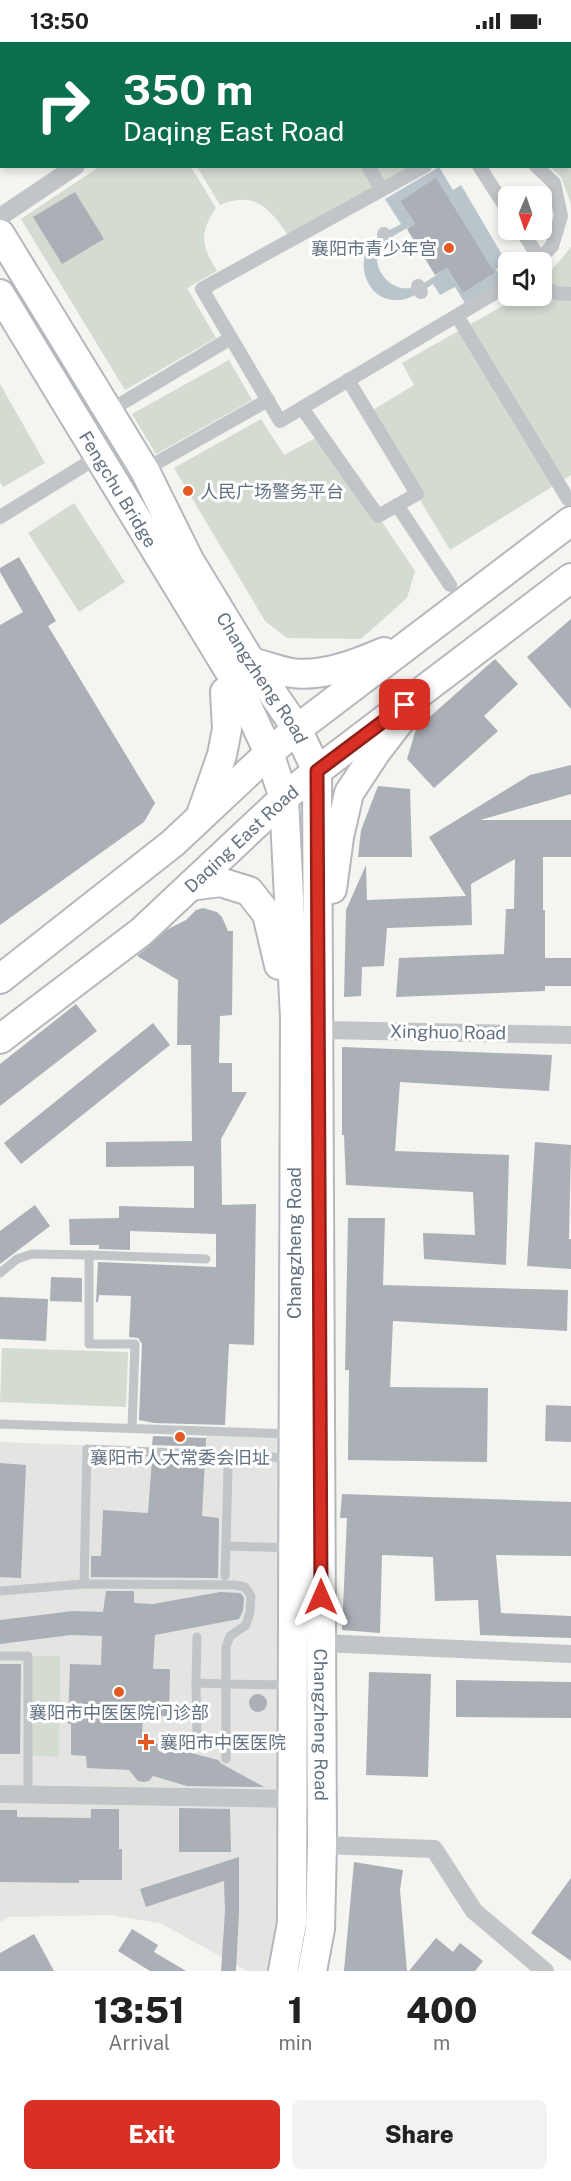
<!DOCTYPE html>
<meta charset="utf-8">
<style>
body{margin:0;font-family:"Public Sans","Noto Sans SC",sans-serif;background:#f2f2f2;color:#222;height:100vh;display:flex;flex-direction:column;font-size:22px;white-space:nowrap}
*{box-sizing:border-box;margin:0}
p{font-size:20px;color:#767676}
.icon{flex:none;width:33px;height:33px;fill:none;stroke:currentColor;stroke-width:2;stroke-linecap:round;stroke-linejoin:round}
.map{position:relative;height:1929px;overflow:hidden}
.sheet{display:flex;flex-direction:column;background:#fff;flex:1}
.sheet>*{flex:none}
.guide{position:absolute;left:0px;top:0px;width:572px;height:126px;box-shadow:0 3px 9px #0003;background:#0b6e4f;color:#fff;overflow:hidden}
.needle{width:39px;rotate:182deg}
.fabs{position:absolute;left:498px;top:144px;display:grid;gap:12px}
.fabs a{display:grid;place-items:center;width:54px;height:54px;border-radius:9px;background:#fff;box-shadow:0 3px 9px #0003;font-size:30px}
.pin{position:absolute;display:grid;place-items:center;width:51px;height:51px;color:#fff;margin:-26px;border-radius:12px;box-shadow:0 3px 9px #0006}
.me{position:absolute;width:66px;margin:-33px;rotate:0deg;stroke-linejoin:round;filter:drop-shadow(0 0 4px #0008)}
.turn{display:flex;align-items:center;gap:21px;height:126px;padding:0 24px;font-size:27px}
.turn .icon{width:78px;height:78px;stroke-width:2.5}
.turn b{display:block;font-size:42px;line-height:51px}
.eta{display:flex;justify-content:space-evenly;align-items:center;height:102px;text-align:center}
.eta b{font-size:36px;font-weight:800;line-height:42px}
.button{display:flex;gap:12px;margin-top:auto;padding:12px 24px}
.button a{flex:1;height:69px;border-radius:9px;background:#d93025;color:#fff;font-size:24px;font-weight:800;line-height:69px;text-align:center}
.button a+a{background:#f2f2f2;color:#222}
.status{display:flex;justify-content:space-between;align-items:center;height:42px;padding:0 30px;background:#fff;direction:ltr}
.status svg{height:16px;fill:currentColor}
.map>svg:first-child{display:block}
.built{fill:#e4e5e3}
.green{fill:#d4dbd1}
.water{fill:#bac5cb;fill-rule:evenodd}
.building{fill:#aab0b6}
.lines{fill:none;stroke-linecap:round;stroke-linejoin:round}
.primary-casing{stroke:#b4b8bc;stroke-width:32}
.service{stroke:#c1c5c8;stroke-width:9}
.pedestrian{stroke:#c1c5c8;stroke-width:14}
.minor{stroke:#c1c5c8;stroke-width:18}
.primary{stroke:#fff;stroke-width:28}
.route-casing{stroke:#8d1f18;stroke-width:15}
.route{stroke:#d93025;stroke-width:10}
.poi-dot{fill:#e45920;stroke:#fff;stroke-width:2}
.labels{text-anchor:middle;dominant-baseline:central;stroke-width:6;stroke-linejoin:round;paint-order:stroke}
.poi-label{font-size:18px;fill:#637281;stroke:#fff;text-anchor:start}
.street-label{font-size:18px;fill:#637281;stroke:#fff}
</style>
<div class="status"><b>13:50</b><svg viewBox="0 0 49 12"><path d="M0 12V9h3v3zM5 12V6h3v6zM10 12V3h3v9zM15 12V0h3v12zM26 1h20v11H26zM47 4h2v5h-2z"/></svg></div>
<div class="map">
<svg width="571" height="1929" viewBox="0 0 571 1929">
<rect width="100%" height="100%" fill="#f4f4f0"/>
<!-- built -->
<path class="built" d="M207,1389l87,3 -11,537h-36l-87,-48 -51,-8 -100,2 -9,5v-480l205,8z"/>
<!-- green -->
<g class="green">
<path d="M361,0h210v162l-10,-27 -11,-10 20,-1v-122l-215,-1z"/>
<path d="M99,125h92l25,41c-17,25 -15,37 1,63l-30,17 29,50 -91,52 -104,-171z"/>
<path d="M197,125h212l-121,68c-19,-28 -34,-44 -68,-30z"/>
<path d="M571,205v228l-121,75 -82,-137 46,-28 -12,-22 118,-67h22v-14z"/>
<path d="M229,318l23,40 -96,54 -24,-40z"/>
<path d="M0,342l45,79 -42,24 -3,-6z"/>
<path d="M261,377l23,36 39,-21 92,137 -8,27 -46,41 -74,-1 -22,-17 -91,-153z"/>
<path d="M74,461l51,79 -46,30 -51,-79z"/>
<path d="M2,1306l126,4 -2,55 -126,-5z"/>
<path d="M28,1614h32l-1,101 -31,-2z"/>
</g>
<!-- water -->
<path class="water" d="M439,125l14,23 8,-5 46,78 -11,6 8,14 -38,22 -11,-18 -15,8 -7,-11c-11,7 -24,17 -38,16 -27,0 -40,-35 -25,-56 6,-8 22,-15 31,-20l-16,-25zM436,137l59,94 -32,20 -16,-25c-11,6 -25,19 -37,20 -21,4 -44,-25 -27,-44 7,-8 22,-14 32,-20l-15,-23z"/>
<!-- building -->
<g class="building">
<path d="M436,136l59,95 -32,20 -16,-25 -12,7 -28,-46 8,-5 -15,-23z"/>
<path d="M75,150l29,47 -42,25 -29,-47z"/>
<path d="M19,515l37,64 -8,5 107,177 -11,19 -144,103v-300l23,-13 -23,-40v-4z"/>
<path d="M571,577v90l-44,-52z"/>
<path d="M495,617l23,25 -34,32 14,15 -64,57 -27,-29 9,-30z"/>
<path d="M571,723v29l-91,26h91v37h-28v53h2v48h26v28h-26v5l-149,6 3,-39 105,-4 2,-45h8l1,-50 -44,25 1,41 -85,3 -3,38 -22,1 -1,29 -17,1 2,-87 20,-45 1,35 99,-4 -37,-59 101,-62z"/>
<path d="M378,744l32,3 2,68h-54l3,-27z"/>
<path d="M203,866l14,4 5,5 6,14h5l-1,84 -12,1 -1,47h13v29h15l-26,47 1,66 34,-1 -2,141 -25,-1 -4,81 -71,-2 -15,-3 3,-76 -4,-6 -9,-1 2,-41 -32,-1 -1,7h-2l2,-40 118,5v-33l-86,-3v19l-31,-1v-4h-29l-1,-26 50,-1v-12l75,2v-42l-88,1v-25l86,-1 -1,-96h-14l1,-65 -41,-24 31,-27 18,-9 10,-10z"/>
<path d="M76,962l21,27 -97,75v-42z"/>
<path d="M153,981l17,22 -149,119 -17,-21z"/>
<path d="M342,1005l210,8 -3,36 -149,-9 -5,69 114,4 -3,110 -82,-6 -1,-26 52,2 -2,-43 -127,-7 -2,-50h-2z"/>
<path d="M535,1100l36,3 -2,94h2v30l-44,-3z"/>
<path d="M35,1163l15,21 -50,38v-33z"/>
<path d="M348,1176h37l-2,67 185,5 -1,41 -174,-10 -3,66 98,1 -1,74 -139,-2 1,-90h-4z"/>
<path d="M51,1235l31,1v24l-32,-1z"/>
<path d="M0,1255l48,2 -2,42 -46,-2z"/>
<path d="M546,1363l25,1v36l-26,-1z"/>
<path d="M153,1394l53,2v9l-54,-2z"/>
<path d="M152,1417l53,2 -3,55 17,2 -1,60 -127,-1v-21h10l2,-46 45,3z"/>
<path d="M0,1421l26,2 -5,113 -21,-1z"/>
<path d="M342,1452l229,8v54l-75,-1 5,58 70,3v22l-91,-3 -2,-35 -43,1 -2,-44 -51,-2 -2,78 -38,-3 5,-112h-7z"/>
<path d="M106,1549h28v12l19,1 67,-12 21,1 3,5 -1,13 -4,8 -84,16 -2,34h17l-1,47h-26l-1,24 76,20 4,4 42,23 -77,-1 -34,-10 -4,5 -5,1 -6,-1 -9,-11 -42,-2 -1,-12 -15,-1v-31h-3l2,-60 31,1 1,-29 -31,-1 -71,9v-24l73,-9 30,1z"/>
<path d="M0,1622h21l-1,90h-20z"/>
<path d="M369,1630l62,2 -3,103 -62,-2z"/>
<path d="M456,1638l115,2v36l-115,-1z"/>
<circle cx="258" cy="1661" r="9"/>
<path d="M179,1766l51,1 1,43h-52z"/>
<path d="M91,1767h28v40h3v31h-43v3l-79,-1v-72h17v7l74,1z"/>
<path d="M239,1815v54l-3,60h-15l4,-60 -1,-30 -78,26 -6,-18z"/>
<path d="M354,1820l49,8 -3,20 7,81h-63z"/>
<path d="M571,1836v83l-40,-28z"/>
<path d="M132,1887l26,16 -4,7 32,19h-36l-32,-20z"/>
<path d="M34,1892l20,37h-54v-18z"/>
<path d="M436,1896l17,14 7,-9 23,18 -8,10h-66z"/>
</g>
<g class="lines">
<defs>
<g id="primary">
<path id="s1" d="M0,192l145,237 44,89 62,102 46,67 20,42 5,1074 -2,84 -8,42"/>
<path id="s2" d="M0,252l236,388 33,71 15,45 11,220 -3,905 -9,48"/>
<path d="M251,620c13,3 27,9 41,11 31,4 64,-9 92,-21"/>
<path d="M202,770l20,-57 5,-26 -2,-37"/>
<path d="M190,844l30,-4 29,9 18,23 12,51"/>
<path d="M332,847l7,-52 10,-44 27,-41 23,-30"/>
<path d="M0,937l173,-136 96,-90 28,-24 274,-208"/>
<path id="s3" d="M0,997l141,-107 143,-134 33,-27 254,-193"/>
</g>
</defs>
<!-- primary casing -->
<use href="#primary" class="primary-casing"/>
<!-- service -->
<g class="service">
<path d="M0,1231l17,-14 15,-5 57,1"/>
<path d="M0,1382l291,10"/>
<path d="M132,1386l3,-84h-46v-89l117,4"/>
<path d="M226,1504l2,-77"/>
<path d="M225,1534l1,-30 65,2"/>
<path d="M84,1542l151,1 10,2 6,9 -1,16 -4,13 -16,11 -4,11v37l64,1"/>
<path d="M0,1549l84,-7 3,-135 204,9"/>
<path d="M0,1614h28v138"/>
<path d="M196,1641l1,-46"/>
<path d="M197,1694l-1,-53 30,1v75"/>
</g>
<!-- pedestrian -->
<g class="pedestrian">
<path d="M368,124l14,24"/>
<path d="M425,124l-223,123 78,132 228,-136"/>
<path d="M479,124l29,45"/>
<path d="M536,124l18,17 7,33 -9,30 -15,16"/>
<path d="M521,188l19,29"/>
<path d="M384,192l4,7"/>
<path d="M418,244l3,6"/>
<path d="M542,244l14,7 15,1"/>
<path d="M457,274l111,183"/>
<path d="M124,360l107,-64"/>
<path d="M302,366l76,108 39,-22 -69,-114"/>
<path d="M160,419l108,-61"/>
<path d="M397,463l53,80"/>
<path d="M0,475l88,-54"/>
</g>
<!-- minor -->
<g class="minor">
<path d="M312,2l4,-2"/>
<path d="M0,175l76,-51"/>
<path d="M325,988l246,5"/>
<path d="M322,1601l249,11"/>
<path d="M0,1752l293,5"/>
<path d="M322,1803l112,4 40,62 71,60"/>
</g>
<!-- primary -->
<use href="#primary" class="primary"/>
</g>
<g class="lines">
<defs>
<path id="route" d="M321,1555l-4,-826 88,-66"/>
</defs>
<!-- route casing -->
<use href="#route" class="route-casing"/>
<!-- route -->
<use href="#route" class="route"/>
</g>
<!-- markers -->
<g class="poi-dot">
<circle cx="449" cy="206" r="6"/>
<circle cx="188" cy="449" r="6"/>
<circle cx="180" cy="1395" r="6"/>
<circle cx="119" cy="1650" r="6"/>
<path d="M143 1691h6v6h6v6h-6v6h-6v-6h-6v-6h6z"/>
</g>
<g class="labels">
<!-- poi labels -->
<g class="poi-label">
<text x="437" y="206" text-anchor="end">襄阳市青少年宫</text>
<text x="200" y="449">人民广场警务平台</text>
<text x="180" y="1415" text-anchor="middle">襄阳市人大常委会旧址</text>
<text x="119" y="1670" text-anchor="middle">襄阳市中医医院门诊部</text>
<text x="160" y="1700">襄阳市中医医院</text>
</g>
<!-- street labels -->
<g class="street-label">
<text stroke="none"><textPath href="#s2" startOffset="228">Fengchu Bridge</textPath></text>
<text stroke="none"><textPath href="#s1" startOffset="516">Changzheng Road</textPath></text>
<text stroke="none"><textPath href="#s3" startOffset="314">Daqing East Road</textPath></text>
<text transform="translate(448 990) rotate(1)">Xinghuo Road</text>
<text transform="translate(294 1201) rotate(-90)">Changzheng Road</text>
<text stroke="none"><textPath href="#s1" startOffset="1578">Changzheng Road</textPath></text>
</g>
</g>
</svg>
<div class="fabs">
<a><svg class="needle" viewBox="-14 -14 28 28"><path d="M0-13l5 13h-10z" fill="#e53935"/><path d="M0 13l5-13h-10z" fill="#767676"/></svg></a>
<a><svg class="icon" aria-label="sound" viewBox="0 0 24 24"><path d="M4 9h4l5-4v14l-5-4H4zM17 9q2 3 0 6"/></svg></a>
</div>
<div class="pin" style="left:405px;top:663px;background:#d93025"><svg class="icon" aria-label="arrive" viewBox="0 0 24 24"><path d="M6 21V4h12l-3 4 3 4H6"/></svg></div>
<svg class="me" style="left:321px;top:1555px" viewBox="-20 -20 40 40"><path d="M0-17L14 15 0 8-14 15z" fill="#d93025" stroke="#fff" stroke-width="4"/></svg>
<div class="guide">
<div class="turn"><svg class="icon" aria-label="right" viewBox="0 0 24 24"><path d="M7 20v-9h11M14 6l5 5-5 5"/></svg><div><b>350 m</b>Daqing East Road</div></div>
</div>
</div>
<section class="sheet">
<div class="eta">
<div><b>13:51</b><p>Arrival</p></div>
<div><b>1</b><p>min</p></div>
<div><b>400</b><p>m</p></div>
</div>
<div class="button"><a>Exit</a><a>Share</a></div>
</section>
